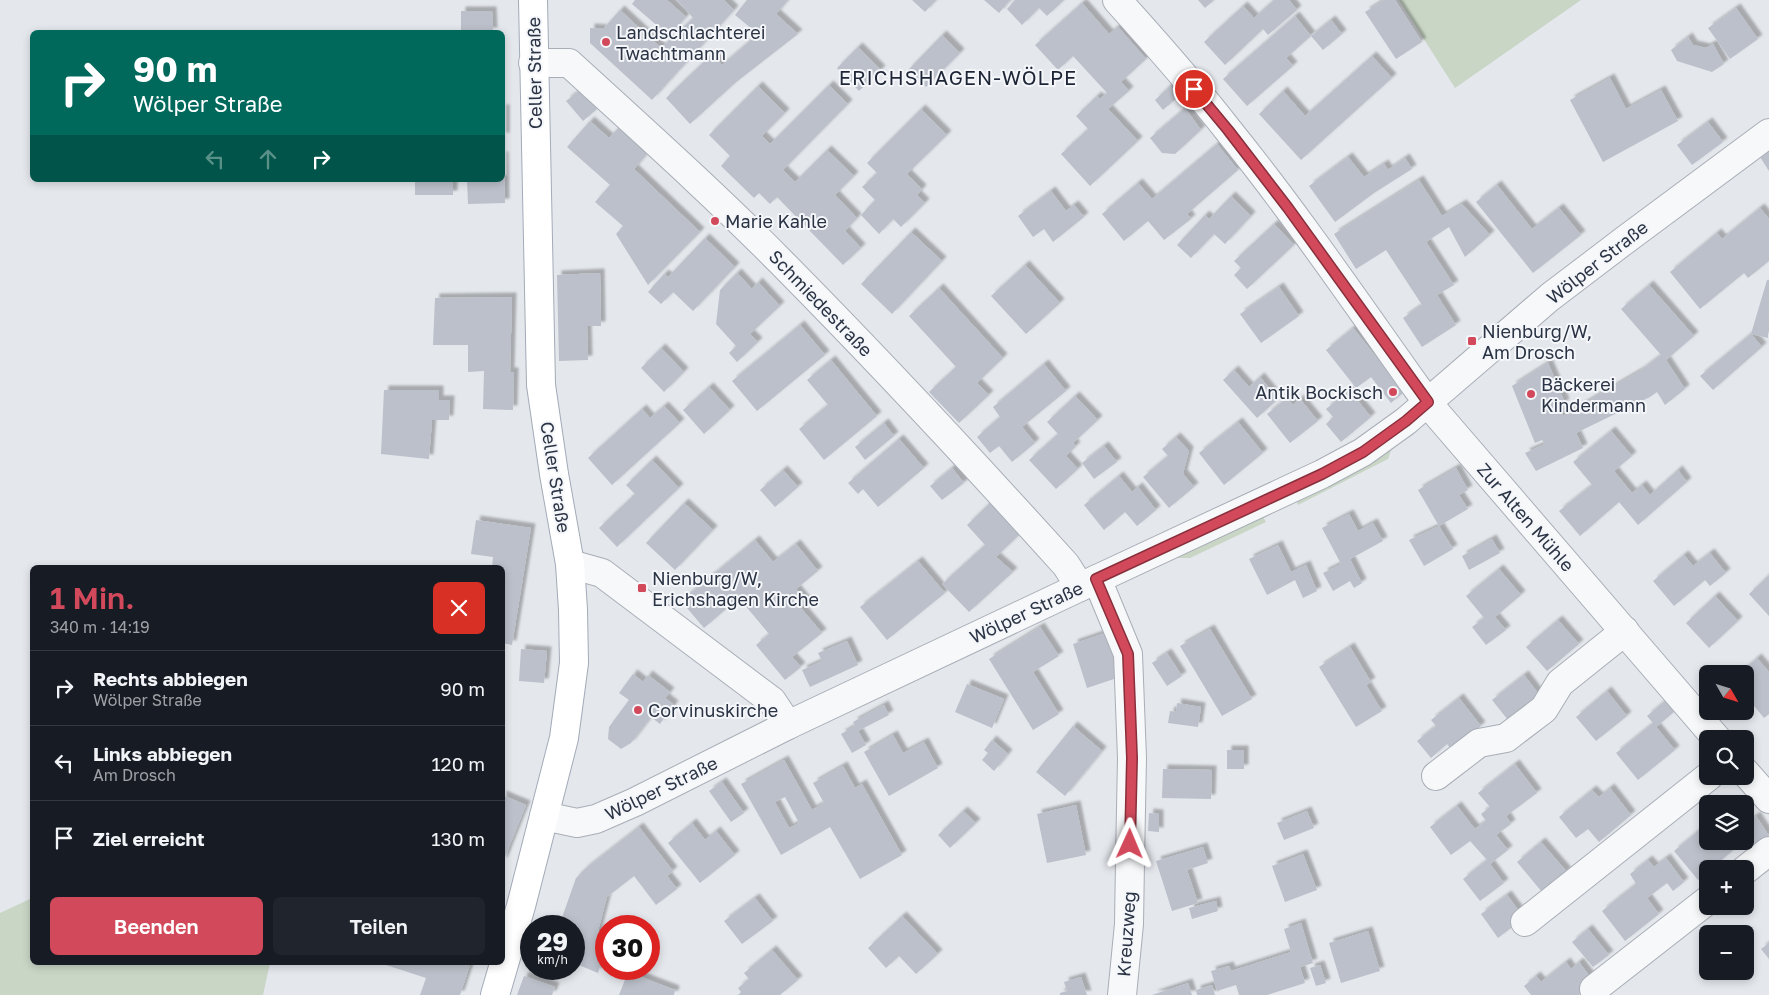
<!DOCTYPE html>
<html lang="de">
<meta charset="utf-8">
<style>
body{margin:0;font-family:"Golos Text",sans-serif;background:#20242c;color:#f1f3f6;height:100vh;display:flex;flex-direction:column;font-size:19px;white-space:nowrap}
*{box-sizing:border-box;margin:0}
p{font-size:16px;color:#9ea1a6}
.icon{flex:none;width:28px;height:28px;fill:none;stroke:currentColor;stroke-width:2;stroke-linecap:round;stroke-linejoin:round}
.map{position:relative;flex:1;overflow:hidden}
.panel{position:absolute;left:30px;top:565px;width:475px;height:400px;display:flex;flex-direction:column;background:#171b24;border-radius:8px;box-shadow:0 2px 8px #0003}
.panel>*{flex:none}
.top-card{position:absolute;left:30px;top:30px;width:475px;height:152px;border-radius:8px;box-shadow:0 2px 8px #0003;background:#00695c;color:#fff;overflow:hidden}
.needle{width:32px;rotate:129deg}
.buttons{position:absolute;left:1699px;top:665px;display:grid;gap:10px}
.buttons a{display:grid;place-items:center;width:55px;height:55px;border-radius:8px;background:#171b24;box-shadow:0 2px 8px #0003;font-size:25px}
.speed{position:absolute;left:520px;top:915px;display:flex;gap:10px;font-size:25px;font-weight:700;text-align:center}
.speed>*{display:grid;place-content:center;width:65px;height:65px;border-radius:50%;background:#171b24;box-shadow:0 2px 8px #0003;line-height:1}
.speed small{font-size:12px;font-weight:400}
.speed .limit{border:8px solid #d22;background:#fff;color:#111}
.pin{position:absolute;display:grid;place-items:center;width:42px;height:42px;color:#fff;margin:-21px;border:2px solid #fff;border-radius:50%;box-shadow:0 1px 5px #0007}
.me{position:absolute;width:55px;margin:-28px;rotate:1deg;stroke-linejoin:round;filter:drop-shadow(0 0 4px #0008)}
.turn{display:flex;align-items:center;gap:18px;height:105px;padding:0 20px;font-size:22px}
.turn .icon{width:65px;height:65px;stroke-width:2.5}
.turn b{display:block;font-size:35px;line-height:42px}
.lanes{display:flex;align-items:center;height:48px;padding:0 20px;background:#0003;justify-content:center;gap:25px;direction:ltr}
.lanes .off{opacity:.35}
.round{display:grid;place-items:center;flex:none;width:52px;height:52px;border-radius:8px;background:#20242c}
.summary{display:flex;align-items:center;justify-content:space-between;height:85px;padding:0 20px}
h1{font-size:30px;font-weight:600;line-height:38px;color:#d1495b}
.cta{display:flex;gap:10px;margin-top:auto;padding:10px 20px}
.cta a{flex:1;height:58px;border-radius:8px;background:#d1495b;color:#fff;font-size:20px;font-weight:600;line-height:58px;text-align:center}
.cta a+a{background:#20242c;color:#f1f3f6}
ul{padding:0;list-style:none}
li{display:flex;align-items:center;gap:15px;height:75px;padding:0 20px;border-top:1px solid #363941}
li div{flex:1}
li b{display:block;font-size:19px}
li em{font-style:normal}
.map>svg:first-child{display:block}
.green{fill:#c9d6c5}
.building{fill:#bbc0ca;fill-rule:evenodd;filter:url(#shadow)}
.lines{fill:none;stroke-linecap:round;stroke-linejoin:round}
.minor-casing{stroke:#a9aeb7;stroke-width:30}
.major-casing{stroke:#a3abb8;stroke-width:30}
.minor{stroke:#f7f8fa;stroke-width:28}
.major{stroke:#fff;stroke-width:28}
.route-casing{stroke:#882f3b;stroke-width:12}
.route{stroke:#d1495b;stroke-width:9}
.poi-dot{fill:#d1495b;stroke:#f4f6f9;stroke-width:2}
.labels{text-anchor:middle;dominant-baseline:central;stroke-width:4;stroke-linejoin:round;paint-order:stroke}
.poi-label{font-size:18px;fill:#2b3445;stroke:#f4f6f9;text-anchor:start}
.street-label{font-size:18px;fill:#2b3445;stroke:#f4f6f9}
.quarter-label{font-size:20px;letter-spacing:1px;fill:#1d2536;stroke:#f4f6f9}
</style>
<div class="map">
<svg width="1769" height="995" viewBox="0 0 1769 995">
<defs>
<filter id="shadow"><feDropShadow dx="4.5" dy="-4.5" stdDeviation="1" flood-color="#0004"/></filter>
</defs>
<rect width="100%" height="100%" fill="#e4e7ec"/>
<!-- green -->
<g class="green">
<path d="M1399,0h182l-126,88z"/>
<path d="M1395,439l-7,20 -90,46 -3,-9z"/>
<path d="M1260,512l6,10 -76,36h-29z"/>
<path d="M32,898v64l238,1 -7,32h-263v-82z"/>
</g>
<!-- building -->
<g class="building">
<path d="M635,0h32l19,17 -17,19 -37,-32z"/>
<path d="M677,0h47l10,10 -82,90 -62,-57v-15l13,1 17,-19 41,38 32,-30z"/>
<path d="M747,0h41l-12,14 22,20 -63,49 -45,41 -24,-26 46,-44 10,11 36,-31 -23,-19z"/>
<path d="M912,0h24l-11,12z"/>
<path d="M984,0h26l-11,13z"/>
<path d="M1015,0h49l-17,16 -8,-8 -17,17 -15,-16z"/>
<path d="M1198,0h16l-9,8z"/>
<path d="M1274,0h15l8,10 -29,25 -5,-6 -38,36 -21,-23 39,-36 11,12z"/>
<path d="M1384,0h11l27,42 -26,17 -31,-47z"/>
<path d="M1082,3l27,31 9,-7 28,32 -25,23 8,9 -21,18 30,32 -48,45 -29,-32 27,-25 -12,-13 21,-20 3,3 7,-6 -34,-37 -15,14 -23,-25z"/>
<path d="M1736,8l22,31 -28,20 -22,-31z"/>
<path d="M461,11h31l1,21h-32z"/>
<path d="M1295,16l16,20 20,-16 11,14 -19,16 -12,-14 -25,22 7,8 -46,40 -24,-27z"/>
<path d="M942,35l18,18 -34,34 -18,-17z"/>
<path d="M1688,37l5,8 13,3 7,-4 11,20 -12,8 -35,-11 -6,-11z"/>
<path d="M858,47l23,23 -22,21 -22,-23z"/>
<path d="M1372,56l20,22 -91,82 -42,-46 24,-23 22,25z"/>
<path d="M1610,78l16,31 35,-19 17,31 -75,41 -33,-62z"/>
<path d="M829,85l19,19 -65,66 12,12 32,-32 27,26 -19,19 22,23 -12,13 16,17 -18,17 -66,-68 -7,7 -11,-11 -5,5 -33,-32 9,-10 -21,-21 49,-49 27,27 -23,23 8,8z"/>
<path d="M1170,86l9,10 -16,14 -8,-10z"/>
<path d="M580,90l17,19 -14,12 -17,-20z"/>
<path d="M1185,108l16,22 -26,24 -13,-1 -12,-15z"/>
<rect x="502" y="109" width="3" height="28"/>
<path d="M921,109l26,26 -40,39 15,15 -5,6 8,8 -24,24 -8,-8 -14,15 -18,-19 14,-15 -13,-13 15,-14 -10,-10z"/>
<path d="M590,121l19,17 13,-14 29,25 -17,20 66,63 -52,53 -32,-51 7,-8 -28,-24 15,-17 -43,-38z"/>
<path d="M1708,122l15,20 -31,23 -15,-20z"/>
<path d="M1217,144l21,26 -51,44 4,5 -27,21 -16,-19 -24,20 -22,-27 36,-31 14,16z"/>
<path d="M1769,152v19l-9,-14z"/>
<path d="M502,156h2l1,47 -37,1 -1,-24h35z"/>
<path d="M1348,157l16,20 20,-13 4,6 17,-12 7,11 -38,24 -39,29 -26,-36z"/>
<rect x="415" y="180" width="38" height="15"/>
<path d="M1419,180l23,36 20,-12 28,31 -25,22 -16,-30 -23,15 28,43 -17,10 19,30 -34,22 -19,-29 19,-13 -36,-55 -30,19 -22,-35z"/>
<path d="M1497,185l35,44 27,-21 22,27 -48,38 -57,-71z"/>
<path d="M1051,191l15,20 8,-6 10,12 -31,25 -9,-13 -11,8 -15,-21z"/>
<path d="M1231,196l20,20 -26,28 -11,-10 -23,24 -14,-13 28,-30 4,4z"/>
<path d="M1760,208l9,11v42l-21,17 -4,-5 -44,36 -30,-37 47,-39 5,6z"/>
<path d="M1274,224l20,21 -47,44 -13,-14 7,-7 -7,-7z"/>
<path d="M911,232l31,29 -50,53 -31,-30z"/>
<path d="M705,238l30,29 -42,44 -20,-19 -12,12 -13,-12 16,-18 4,3z"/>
<path d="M1025,265l35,38 -34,31 -35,-38z"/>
<path d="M600,273l1,53h-14l1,34 -29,1 -2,-86z"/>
<path d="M737,273l15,16 6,-7 22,24 -30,28 8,8 -21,20 -8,-9 7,-7 -20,-22 4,-34z"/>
<path d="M1767,280h2l-1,58 -17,-4 11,13 -49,43 -13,-14 51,-42z"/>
<path d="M1649,285l45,51 -28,24 19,29 -20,16 -8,-13 -7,5 -74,36 7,15 -47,23 -11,-18 20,-9 -3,-4 -7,3 -23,-57 36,-23 17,40 -7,5 5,8 77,-45 21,-16 -40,-46z"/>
<path d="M1279,287l20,29 -38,27 -21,-29z"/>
<path d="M939,288l64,70 -26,25 12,12 -30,28 -30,-31 27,-25 -47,-51z"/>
<path d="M512,297l-2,75h4l-1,38 -30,-1 1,-38 -16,1v-27h-35l2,-47z"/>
<path d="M800,325l25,30 -68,56 -25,-30z"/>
<path d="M1353,328l51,64 -13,11 -20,-26 -15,11 -30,-38z"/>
<path d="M661,348l23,24 -20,20 -23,-24z"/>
<path d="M831,360l46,56 -53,44 -25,-31 29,-24 -21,-25z"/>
<path d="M1044,364l22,27 -44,36 13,16 -23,19 -13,-16 -9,7 -13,-16 23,-20 -7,-10z"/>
<path d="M1234,370l15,17 11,-10 18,22 -21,19 -34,-38z"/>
<path d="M709,387l21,23 -26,24 -21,-24z"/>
<path d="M384,390h55v10h11l-1,20h-17l-3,39 -48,-5z"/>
<path d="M1349,390l22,27 -30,25 -15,-18 7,-7 -7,-8z"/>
<path d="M1075,396l23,24 -25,23 3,3 -10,10 12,13 -22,20 -27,-29 29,-26 -11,-12z"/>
<path d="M1287,398l6,7 7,-6 18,22 -28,22 -23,-29z"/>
<path d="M664,406l16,17 -68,62 -24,-27 54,-49 8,9z"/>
<path d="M1238,422l25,31 -39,32 -25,-32z"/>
<path d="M884,423l10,13 -29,24 -10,-13z"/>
<path d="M1611,431l21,25 -18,15 18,22 10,-8 8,10 28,-25 9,12 -49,43 -19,-23 -39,34 -21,-25 33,-26 -19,-23z"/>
<path d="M1176,437l13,14 -6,23 11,13 -25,21 -26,-31 25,-21 -6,-7z"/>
<path d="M899,439l25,29 -46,39 -15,-18 -5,5 -10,-11z"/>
<path d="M1104,446l13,16 -23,17 -12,-16z"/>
<path d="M652,460l27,28 -62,59 -18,-19 36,-34 -9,-9z"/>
<path d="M952,468l12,15 -22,17 -12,-14z"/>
<path d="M1456,468l12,22 -9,5 9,14 -29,17 -21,-36z"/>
<path d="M783,470l15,17 -23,20 -15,-17z"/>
<path d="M1119,476l13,16 6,-5 18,23 -19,16 -12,-14 -21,18 -20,-25z"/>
<path d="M684,503l29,27 -38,40 -29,-27z"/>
<path d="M990,503l30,31 -24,23 17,15 -44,40 -27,-28 43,-39 -18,-20z"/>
<path d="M1349,514l9,17 15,-8 10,18 -33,18 12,24 -8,5 -4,-7 -17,10 -10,-18 18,-9 -19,-36z"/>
<path d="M476,520l55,8 -19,117 -10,-2v-75h-10l1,-11 -22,-3z"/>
<path d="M1439,526l14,23 -29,17 -15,-26z"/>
<path d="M1492,539l8,14 -31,17 -7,-14z"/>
<path d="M755,540l18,22 23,-18 22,27 -22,18 11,13 -7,5 22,26 -30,24 9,10 -16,13 -29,-35 13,-11 -30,-36 -35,30 -23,-27z"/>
<path d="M1278,545l13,27 15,-7 11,26 -14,7 -8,-18 -28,15 -18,-36z"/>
<path d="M1710,553l16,20 -16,13 -5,-6 -31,26 -21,-25 31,-26 9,11z"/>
<path d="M918,561l27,32 -58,47 -27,-33z"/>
<path d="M1499,569l22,26 -26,22 11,13 -20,15 -14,-18 12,-9 -18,-22z"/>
<path d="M1769,575v41l-20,-22z"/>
<path d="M1715,596l23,25 -29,27 -23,-25z"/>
<path d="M1558,620l21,24 -32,27 -21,-24z"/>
<path d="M1040,627l19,29 -26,16 26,42 -26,16 -44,-71z"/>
<path d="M1210,629l42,70 -30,17 -42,-70z"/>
<path d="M1105,633l15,44 -33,11 -14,-44z"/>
<path d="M847,641l11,24 -48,22 -8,-17 20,-9 -4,-8z"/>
<path d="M1350,647l21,35 -5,3 16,26 -26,16 -37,-60z"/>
<path d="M521,649l26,2 -3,32 -25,-2z"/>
<path d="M1167,653l15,23 -15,10 -15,-23z"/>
<path d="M1757,658l12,14v42l-5,4 -19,-23v-21h-6z"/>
<path d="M633,674l10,8 5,-7 22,17 -5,6 9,7 -14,19 -9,-7 -20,26 -10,6 -13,-10 1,-12 20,-27 -10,-7z"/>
<path d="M1524,675l20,26 -32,24 -20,-25z"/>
<path d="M967,684l37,15 -12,29 -37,-16z"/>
<path d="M1607,691l20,25 -31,25 -20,-24z"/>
<path d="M1459,698l22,28 -29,24 -5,-6 -16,14 -14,-17 19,-15 -5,-6z"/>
<path d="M1665,701l9,11 -18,15 19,23 -37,30 -22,-27 37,-30 -6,-7z"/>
<path d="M1177,703l24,4 -3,20 -30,-4 2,-12 6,1z"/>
<path d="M884,705l5,10 -31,16 8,14 -14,8 -11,-19 14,-8 -2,-4z"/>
<path d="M1073,726l29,25 -37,45 -29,-24z"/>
<path d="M893,735l10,18 21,-11 14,26 -49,28 -25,-44z"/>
<path d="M992,740l16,14 -14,17 -12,-11 6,-7 -4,-3z"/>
<rect x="1227" y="750" width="17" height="19"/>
<path d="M784,760l28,50 12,-7 -11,-20 30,-17 12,22 7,-4 40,71 -42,24 -30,-52 -49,28 -40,-71zM785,797l14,26 -10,5 -14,-26z"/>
<path d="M1515,764l22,29 -31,23 5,8 -15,11 12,15 -18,14 14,19 -24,18 -17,-22 24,-19 -17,-19 -19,14 -21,-28 27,-21 18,23 11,-8 -5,-7 9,-7 -12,-14z"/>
<path d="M1163,769l49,1 -1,29 -49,-1z"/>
<path d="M722,782l22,31 -13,9 -22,-31z"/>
<path d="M1610,788l21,27 -32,27 -11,-13 -12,9 -17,-21 33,-27 7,7z"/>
<path d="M502,795l24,10 -23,57h-1z"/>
<path d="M1076,805l10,50 -39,8 -10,-49z"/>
<path d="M963,811l13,12 -26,25 -12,-13z"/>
<path d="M1307,811l7,17 -30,12 -7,-17z"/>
<path d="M1149,813l10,1v18l-11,-1z"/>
<path d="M1756,816l13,20 -14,11 -6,-9 -4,3v-17z"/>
<path d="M692,823l13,17 11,-9 19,24 -35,28 -32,-40z"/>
<path d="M1708,823v18h36l-33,28h-3v3l-10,8 -24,-29z"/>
<path d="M639,827l34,44 -6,5 10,13 -21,16 -22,-29 -27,21 -9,34 8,5v12l-8,25 -24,-10v-37h-15l17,-48 9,-9z"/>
<path d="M1541,842l26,30 -25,20 -25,-30z"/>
<path d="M1203,847l5,16 -21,7 11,33 -26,8 -16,-50z"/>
<path d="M1303,854l14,36 -32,12 -13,-36z"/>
<path d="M1666,858l18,24 -11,9 -6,-8 -20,15 12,16 -34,27 -23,-30 34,-27 -6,-10 18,-14 6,7z"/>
<path d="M1507,895l17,23 -26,20 -17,-24z"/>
<path d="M755,898l18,23 -31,23 -18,-23z"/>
<path d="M1216,901l2,10 -26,8 -3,-11z"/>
<path d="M902,916l36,38 -22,20 -17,-18 -13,12 -18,-20z"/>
<path d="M1301,923l12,40 -13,4 5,16 -38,12h-28l-3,-10 -19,6 -6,-20 18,-5 2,5 60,-19 -7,-23z"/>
<path d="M1588,929l21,26 -16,12 -21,-25z"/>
<path d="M1368,931l12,40 -39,12 -12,-40z"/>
<path d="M1769,943v16l-8,-10z"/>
<path d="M772,950l26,30 -18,15h-42l3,-3 -3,-4 11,-9 -5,-6z"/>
<path d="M461,962l9,3 -10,30h-40l6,-17 -46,-15z"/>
<path d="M1566,962l5,7 8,-7 12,16 -4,11 -8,6h-48l-7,-9 12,-10 5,6z"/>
<path d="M1320,965l6,18 -10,3 -6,-18z"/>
<path d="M628,972l47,18 -1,5h-55z"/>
<path d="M524,976l31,11 -3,8h-35z"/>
<path d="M1081,977l6,18h-27v-2l7,-2 -3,-9z"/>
<path d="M1188,983l4,12h-40z"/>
<path d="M1212,985l3,10h-18l-1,-5z"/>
</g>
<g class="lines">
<defs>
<g id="minor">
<path d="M1117,0c38,42 76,85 111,130 67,83 127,171 189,258l20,26 280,325"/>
<path d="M533,63h36c71,65 144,130 212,199 97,98 192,200 285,303l14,22"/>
<path d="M570,564l32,9 170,128 16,24"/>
<path d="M1097,579l31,75 4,104 -2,103 -1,63 -7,71"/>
<path d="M1745,772l24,27"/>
<path d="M1436,776l43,-33 27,-5 38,-29 16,-26 65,-52"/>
<path d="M544,816l33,7 19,-4 39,-17 153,-77 292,-138 242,-113 41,-22 43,-31 144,-124 75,-57 144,-107"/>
<path d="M1745,870l24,-19"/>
<path d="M1525,922l184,-146"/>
<path d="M1594,989l114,-89"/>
</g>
<path id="major" d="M495,995l26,-89 43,-168 10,-75 -1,-53 -3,-46 -16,-90 -13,-89 -8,-385"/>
</defs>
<!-- minor casing -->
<use href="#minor" class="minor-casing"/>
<!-- major casing -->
<use href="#major" class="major-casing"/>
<!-- minor -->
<use href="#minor" class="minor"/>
<!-- major -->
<use href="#major" class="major"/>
</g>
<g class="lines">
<defs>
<path id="route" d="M1130,844l2,-86 -4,-104 -32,-75 226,-105 41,-22 43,-31 22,-19 -140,-194 -60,-78 -34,-41"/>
</defs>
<!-- route casing -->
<use href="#route" class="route-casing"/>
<!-- route -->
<use href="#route" class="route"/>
</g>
<!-- markers -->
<g class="poi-dot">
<circle cx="606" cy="42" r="5"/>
<circle cx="715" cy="221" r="5"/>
<rect x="1467" y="336" width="10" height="10" rx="2.5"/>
<circle cx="1393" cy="392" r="5"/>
<circle cx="1531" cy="394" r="5"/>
<rect x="637" y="583" width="10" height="10" rx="2.5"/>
<circle cx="638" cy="710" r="5"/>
</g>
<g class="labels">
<!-- poi labels -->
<g class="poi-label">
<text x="616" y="32">Landschlachterei<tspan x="616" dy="21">Twachtmann</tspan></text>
<text x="725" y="221">Marie Kahle</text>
<text x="1482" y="331">Nienburg/W,<tspan x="1482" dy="21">Am Drosch</tspan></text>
<text x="1541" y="384">Bäckerei<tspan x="1541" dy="21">Kindermann</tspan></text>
<text x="1383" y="392" text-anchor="end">Antik Bockisch</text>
<text x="652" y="578">Nienburg/W,<tspan x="652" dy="21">Erichshagen Kirche</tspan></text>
<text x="648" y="710">Corvinuskirche</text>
</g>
<!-- street labels -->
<g class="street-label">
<text transform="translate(534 73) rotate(-91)">Celler Straße</text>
<text transform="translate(1597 262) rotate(-38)">Wölper Straße</text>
<text transform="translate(821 303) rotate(46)">Schmiedestraße</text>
<text transform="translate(556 477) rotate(81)">Celler Straße</text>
<text transform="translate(1526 517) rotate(49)">Zur Alten Mühle</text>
<text transform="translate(1026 612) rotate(-25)">Wölper Straße</text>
<text transform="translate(661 788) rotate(-26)">Wölper Straße</text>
<text transform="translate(1126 934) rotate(-86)">Kreuzweg</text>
</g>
<!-- quarter labels -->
<g class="quarter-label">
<text x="958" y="77">ERICHSHAGEN-WÖLPE</text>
</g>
</g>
</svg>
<div class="buttons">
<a><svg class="needle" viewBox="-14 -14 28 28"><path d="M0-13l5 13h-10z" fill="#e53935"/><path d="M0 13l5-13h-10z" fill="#9ea1a6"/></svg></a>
<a><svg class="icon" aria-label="search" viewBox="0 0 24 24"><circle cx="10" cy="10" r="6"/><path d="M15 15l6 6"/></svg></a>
<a><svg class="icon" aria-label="layers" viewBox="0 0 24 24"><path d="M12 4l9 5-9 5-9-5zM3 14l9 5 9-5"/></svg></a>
<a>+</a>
<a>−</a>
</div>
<div class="speed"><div>29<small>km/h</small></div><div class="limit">30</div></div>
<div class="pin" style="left:1194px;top:89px;background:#d93025"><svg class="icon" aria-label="arrive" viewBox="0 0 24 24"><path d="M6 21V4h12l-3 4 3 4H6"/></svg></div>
<svg class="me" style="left:1130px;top:844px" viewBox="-20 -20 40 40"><path d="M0-17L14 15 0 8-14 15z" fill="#d1495b" stroke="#fff" stroke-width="4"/></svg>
<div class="top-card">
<div class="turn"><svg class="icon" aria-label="right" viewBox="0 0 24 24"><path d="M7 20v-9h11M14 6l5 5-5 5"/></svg><div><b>90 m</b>Wölper Straße</div></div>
<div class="lanes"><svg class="icon off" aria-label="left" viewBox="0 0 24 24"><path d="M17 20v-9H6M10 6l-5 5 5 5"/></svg><svg class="icon off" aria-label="ahead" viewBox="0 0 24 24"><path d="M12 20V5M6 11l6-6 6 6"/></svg><svg class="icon" aria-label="right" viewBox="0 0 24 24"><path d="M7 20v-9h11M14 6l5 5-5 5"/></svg></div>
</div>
<section class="panel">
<div class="summary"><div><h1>1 Min.</h1><p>340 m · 14:19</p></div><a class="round" style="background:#d93025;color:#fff"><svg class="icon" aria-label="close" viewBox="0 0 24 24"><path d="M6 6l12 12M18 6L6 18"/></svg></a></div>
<ul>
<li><svg class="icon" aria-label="right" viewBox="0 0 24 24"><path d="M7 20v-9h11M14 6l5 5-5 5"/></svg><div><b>Rechts abbiegen</b><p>Wölper Straße</p></div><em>90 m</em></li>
<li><svg class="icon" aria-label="left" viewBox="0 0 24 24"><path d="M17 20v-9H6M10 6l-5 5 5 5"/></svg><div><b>Links abbiegen</b><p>Am Drosch</p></div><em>120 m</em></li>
<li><svg class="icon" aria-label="arrive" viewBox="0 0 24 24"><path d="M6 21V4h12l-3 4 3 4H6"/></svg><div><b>Ziel erreicht</b></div><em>130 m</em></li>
</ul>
<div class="cta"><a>Beenden</a><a>Teilen</a></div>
</section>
</div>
